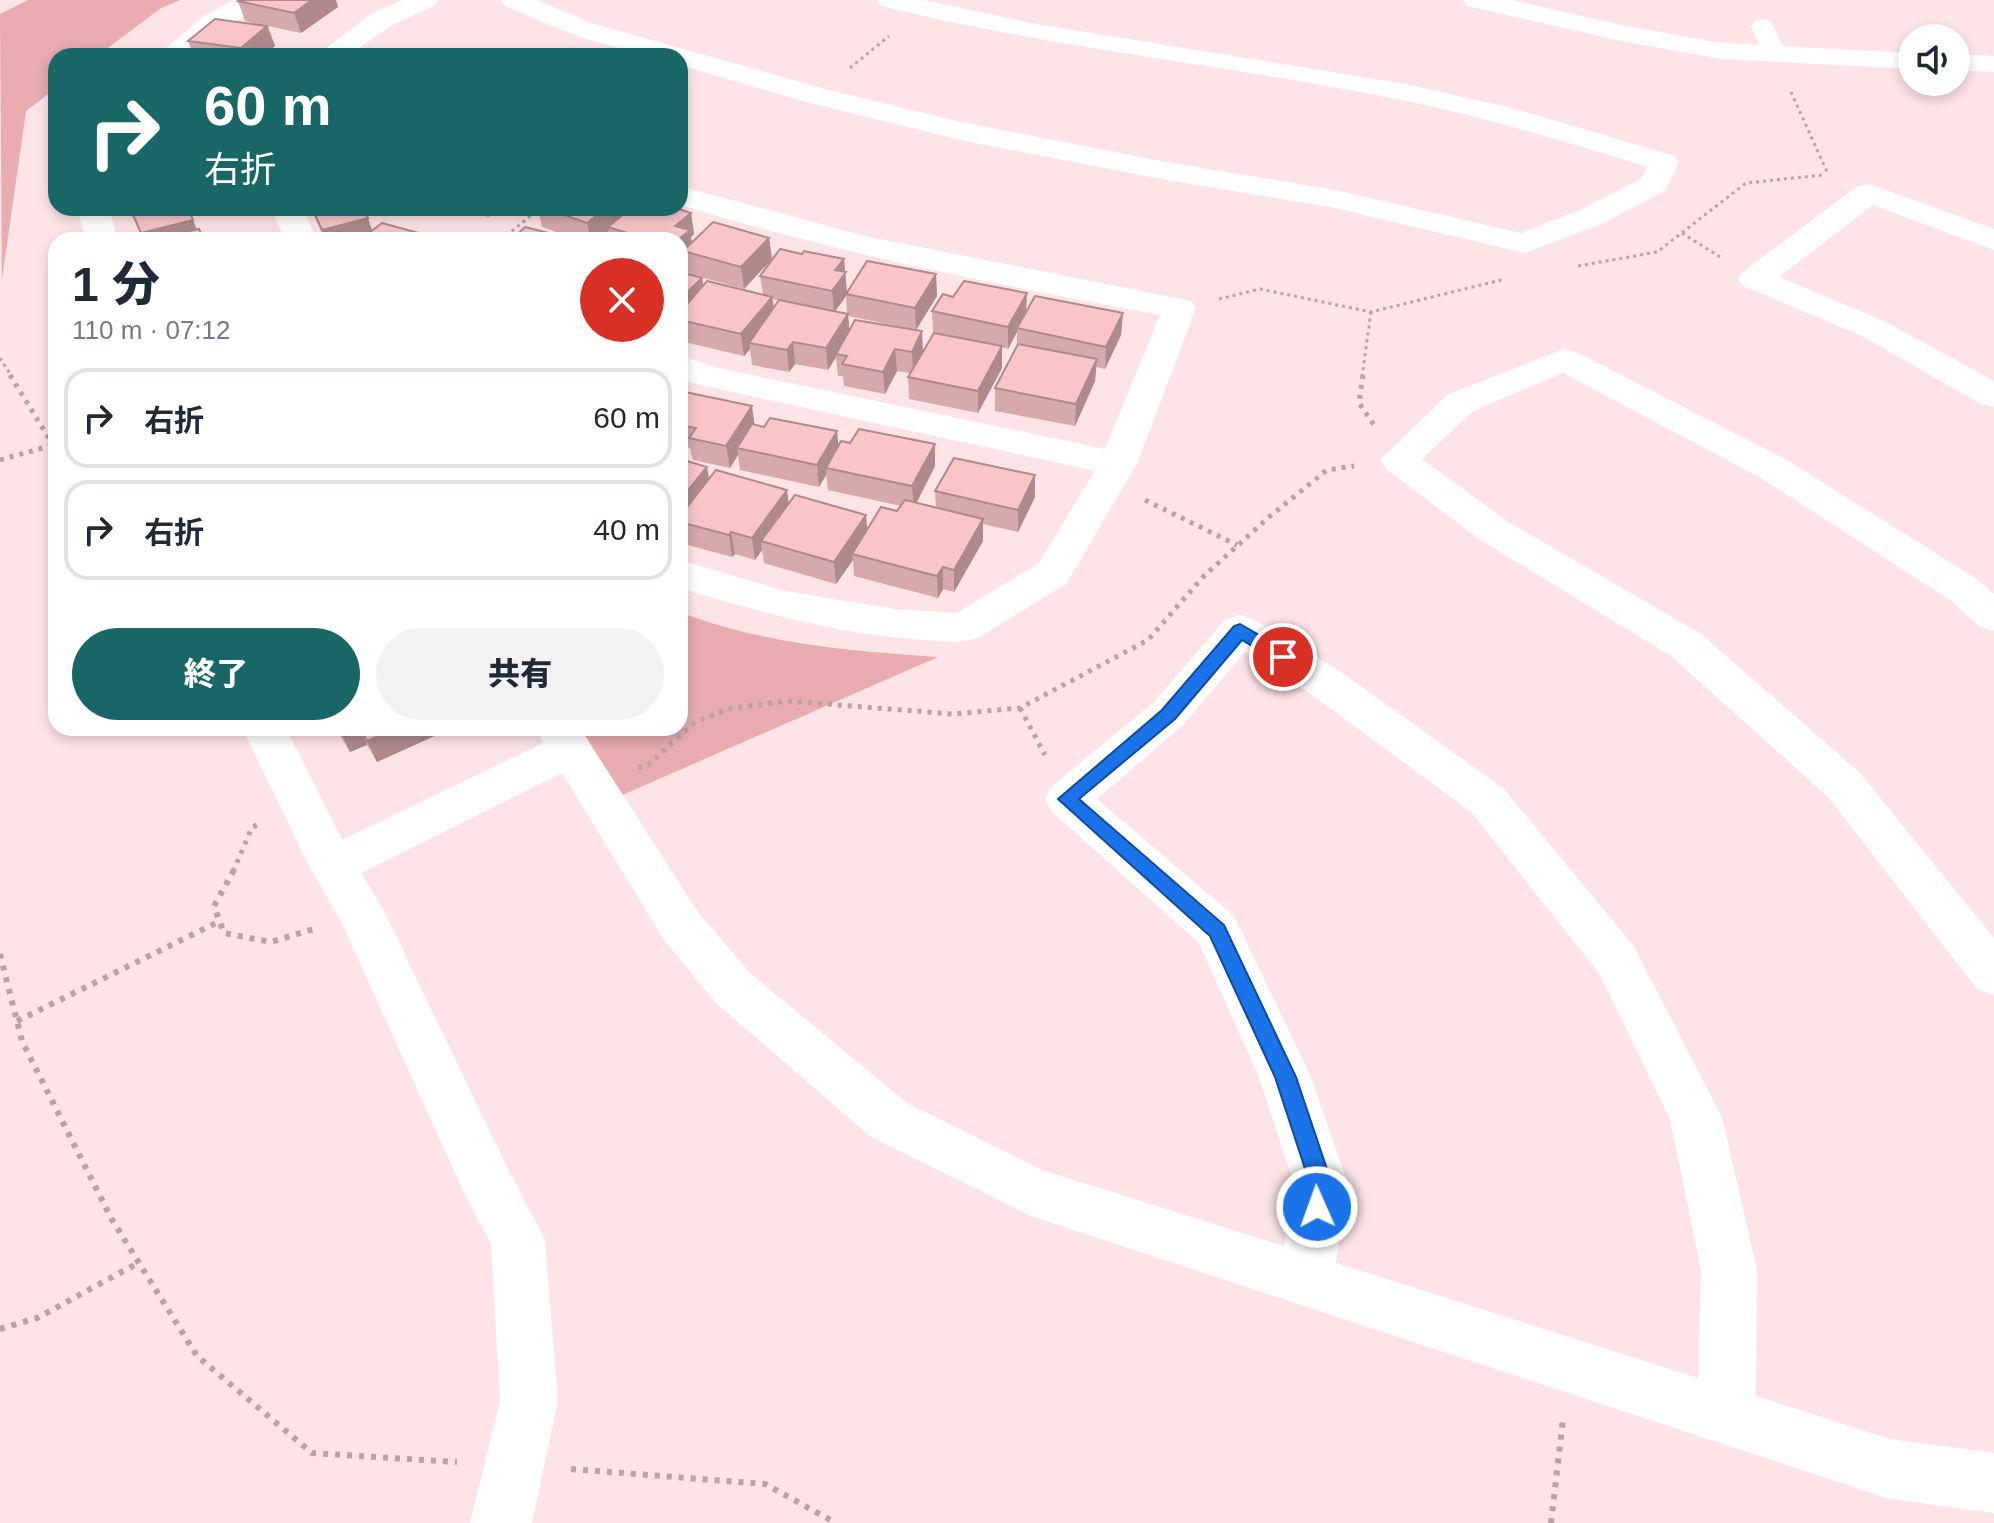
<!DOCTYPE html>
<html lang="ja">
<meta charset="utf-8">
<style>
body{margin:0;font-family:Helvetica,"Noto Sans JP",sans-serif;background:#f2f2f3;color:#1f2937;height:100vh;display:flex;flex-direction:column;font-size:30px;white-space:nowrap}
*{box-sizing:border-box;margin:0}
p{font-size:26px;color:#747a83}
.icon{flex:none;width:44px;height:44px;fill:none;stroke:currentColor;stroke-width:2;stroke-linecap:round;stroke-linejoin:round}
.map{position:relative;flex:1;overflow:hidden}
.side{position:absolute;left:48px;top:232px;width:640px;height:504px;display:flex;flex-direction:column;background:#fff;border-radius:24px;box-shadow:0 4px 12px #0003}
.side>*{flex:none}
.hud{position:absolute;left:48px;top:48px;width:640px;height:168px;border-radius:24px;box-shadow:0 4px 12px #0003;background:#186665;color:#fff;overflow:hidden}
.fabs{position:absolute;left:1898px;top:24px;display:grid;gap:16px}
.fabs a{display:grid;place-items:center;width:72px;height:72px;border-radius:50%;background:#fff;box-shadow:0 4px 12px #0003;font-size:40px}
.pin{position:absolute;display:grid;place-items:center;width:68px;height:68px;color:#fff;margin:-34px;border:4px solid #fff;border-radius:50%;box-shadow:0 2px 8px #0007}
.me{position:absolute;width:88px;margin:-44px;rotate:358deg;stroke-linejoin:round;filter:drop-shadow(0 0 6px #0008)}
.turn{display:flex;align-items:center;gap:28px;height:168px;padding:0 24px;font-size:36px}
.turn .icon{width:104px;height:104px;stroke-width:2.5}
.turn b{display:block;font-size:56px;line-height:68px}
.round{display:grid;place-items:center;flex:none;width:84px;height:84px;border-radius:42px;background:#f2f2f3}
.summary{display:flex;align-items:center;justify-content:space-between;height:136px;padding:0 24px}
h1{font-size:48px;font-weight:800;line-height:60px}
.action{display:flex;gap:16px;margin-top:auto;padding:16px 24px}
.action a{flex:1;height:92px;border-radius:48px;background:#186665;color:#fff;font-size:32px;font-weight:800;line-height:92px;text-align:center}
.action a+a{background:#f2f2f3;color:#1f2937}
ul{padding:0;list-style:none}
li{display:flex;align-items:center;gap:24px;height:100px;margin:0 16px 12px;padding:0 8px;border:4px solid #e0e1e3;border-radius:24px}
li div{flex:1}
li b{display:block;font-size:30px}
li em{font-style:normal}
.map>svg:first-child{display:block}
.green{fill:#e7abb0}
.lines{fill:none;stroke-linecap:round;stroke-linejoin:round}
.path-far2{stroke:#b9a3a4;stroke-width:3;stroke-dasharray:3 4;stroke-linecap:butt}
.path-far1{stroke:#b9a3a4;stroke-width:5;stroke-dasharray:4 6;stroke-linecap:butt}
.path{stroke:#b9a3a4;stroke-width:6;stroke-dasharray:5 7;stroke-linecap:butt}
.pedestrian{fill:#fff;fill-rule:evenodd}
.minor{fill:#fff;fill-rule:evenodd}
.tertiary{fill:#fff;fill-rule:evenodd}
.wall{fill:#d6a9ad;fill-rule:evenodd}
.shaded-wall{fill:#ae8a8d}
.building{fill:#f9c5c9;stroke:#ae8a8d;stroke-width:2}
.route{fill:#1a73e8;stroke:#114b97;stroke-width:2}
</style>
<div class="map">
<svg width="1994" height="1523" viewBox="0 0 1994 1523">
<rect width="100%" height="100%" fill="#fee4e6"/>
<!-- green -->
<g class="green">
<path d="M28,0h152l-19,8 -64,48h-41v32l-30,23 -24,168 -2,-265z"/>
<path d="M680,612c81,32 172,39 258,45l-318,139 -49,-68h109z"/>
</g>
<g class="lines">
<!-- path-far2 -->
<g class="path-far2">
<path d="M850,68l39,-32"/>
<path d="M1791,92l37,82"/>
<path d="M1682,233l38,24"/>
<path d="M501,240l39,-32"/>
<path d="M1578,266l79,-14 89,-69 77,-8"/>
<path d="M1219,299l41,-10 111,23 134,-33"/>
<path d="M0,358l12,19"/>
<path d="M1362,377l9,-65"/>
</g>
<!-- path-far1 -->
<g class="path-far1">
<path d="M10,375l43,70"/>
<path d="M1363,375l-4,28 17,25"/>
<path d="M0,460l53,-15"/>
<path d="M1145,500l92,45"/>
<path d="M1020,708l25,47"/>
<path d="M638,768l10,-3 46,-42 34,-14 59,-8 165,13 68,-6 128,-68 56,-64 65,-59 58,-47 27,-4"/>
<path d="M233,872l19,-45 8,-3"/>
</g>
<!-- path -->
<g class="path">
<path d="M234,870l-20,36 10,27 47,9 43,-13"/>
<path d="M0,954l22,87 89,177 86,138 115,97 145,9"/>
<path d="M17,1021l201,-99"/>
<path d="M0,1329l37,-11 103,-56"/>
<path d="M571,1469l194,15 71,39"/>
<path d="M1551,1523l12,-104"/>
</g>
<!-- pedestrian -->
<path class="pedestrian" d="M1763,19l8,2 16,35 -3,5h-18l-15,-35 4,-5z"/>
<!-- minor -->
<g class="minor">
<path d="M403,0h35l-4,6 -42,19 -44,31h-32l56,-43z"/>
<path d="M501,0h36l54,23 234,66 140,34 207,40 163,27 186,43 59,-23 62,-32 5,-11c-80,-25 -159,-49 -241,-66 -174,-36 -352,-52 -525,-95l-4,-6h47l112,24 369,60 107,24 163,48 4,6 -13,28 -64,34 -78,29 -189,-45 -163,-27 -207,-40 -159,-39 -126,-37v-9c-62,0 -119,-26 -175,-50z"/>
<path d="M1463,0h49l109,25 100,18 191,10v16l-191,-10 -100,-18 -145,-33 -9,-2z"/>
<path d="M1956,54l38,2v16l-38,-2z"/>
<path d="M1869,184l125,45v21l-121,-45 -94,72 107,45 108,59v26l-13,-3 -119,-68 -119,-50 -5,-7 5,-7 115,-86z"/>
<path d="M680,186l185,50 326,65 5,7 -59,156 -71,120 -88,54c-18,6 -36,3 -55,2 -83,-5 -163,-28 -243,-52v-28l105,31 110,18 62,4 81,-49 57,-93 -395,-86 -20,-6v-23l39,12 386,81 55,-134c-162,-30 -323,-62 -480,-110z"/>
<path d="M271,208h32l14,32h-32z"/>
<path d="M1564,349l12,3 211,108 191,120 16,14v37l-14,-4 -30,-27 -189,-122 -198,-105 -90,38 -51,48 85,62 194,113 159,139 134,165v57l-17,-6 -149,-192 -157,-141 -192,-117 -93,-70 -6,-9 67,-65z"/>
<path d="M1240,615l15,5 86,52 162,116 130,157 89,172 35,153 -1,126 134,43 104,14v60l-104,-14 -859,-283 -160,-79 -154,-133 -53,-64 -129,-212h45l118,184 53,62 156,129 135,67 242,76 10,-62 -35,-107 -60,-134 -148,-132 -6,-12 6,-12 102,-84 72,-83zM1245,652l66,42 160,118 128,161 71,146 31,151 -3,108 -362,-115 12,-79 -37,-107 -77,-161 -137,-117 86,-74z"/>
</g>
<!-- tertiary -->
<g class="tertiary">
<path d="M233,0h33l-78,56h-31l47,-40z"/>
<path d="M78,208h32l7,32h-32z"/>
<path d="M242,728h44l56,112 214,-103 15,-5 15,5 7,12 -7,12 -225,112 22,36 120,250 42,81 13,160 -26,123h-62l30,-123 -9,-156 -26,-49 -125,-276 -31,-53z"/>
</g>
</g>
<!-- wall -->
<g class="wall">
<path d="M238,1l100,6 -37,26 -33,-7 7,20 -12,10h-69l-6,-15 73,-16 -16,-4z"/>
<path d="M311,208h52l9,22 65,8v2h-112z"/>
<path d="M455,208h44l-11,9z"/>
<path d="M538,208h138l15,5 3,21 -3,3 1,5 77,-4 3,21 -28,30 -58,-16 -6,-33h-70l-1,-9 -12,9h-17l-38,-13z"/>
<path d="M802,254l42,5 3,33 89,-18 1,22 -21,34 -68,-14 1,14 74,21 10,-18 -1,-22 191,2 -2,22 -16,34 -9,-2 -1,14 -20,45 -80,-15v-23l22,-41v-15l-9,17 -6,-2v21l-24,45 -69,-14 -1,-22 2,-4 -13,-2 -12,23 -41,-8 -1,-10h-5l-2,-19 -8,13 -33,-6 -6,8 -37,-7 -2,-16 -6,7 -64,-15v-69l22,6 1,7 60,9 -3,-18zM846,296l1,18 -12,-3zM773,299l6,2 -5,7z"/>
<path d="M680,400l84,27 73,4 1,16 97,19 -19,37 20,4 -1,-16 100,6 -17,35 -35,-8v17l-29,51 -11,-3 -5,9 -84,-22 -1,-16 -17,24 -72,-21 -2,-13 -7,10 -20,-6 -3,3 -52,-14v-84l29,19 158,51 30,-18 4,-5 -73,-16 -2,-15 -7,12 -79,-17 -2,-15 -8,13 -37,-8 -3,-12 -8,-2 -2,4z"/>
<path d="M336,728h103l2,5 -64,29 -10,-17 -17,7z"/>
</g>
<!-- shaded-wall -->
<g class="shaded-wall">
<path d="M312,0h24l2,7 -37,26 -7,-20z"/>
<path d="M267,26l8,20 -12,10h-19l-3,-8z"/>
<path d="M486,208h13l-11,9z"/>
<path d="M606,208h25l-23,19 1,4 -12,9h-6l-4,-17z"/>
<path d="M691,213l3,21 -3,3 2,15 -10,-1 1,9 -4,3v-23h-2l-3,-14z"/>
<path d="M368,218l7,22h-49l-4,-10z"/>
<path d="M193,220l8,20h-57l-3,-7z"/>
<path d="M549,233l2,7h-9z"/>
<path d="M769,238l3,21 -28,30 -3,-22z"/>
<path d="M844,259l3,35h-1v2l-12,17 -2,-22 3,-21z"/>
<path d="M936,274l1,22 -21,34 -1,-22z"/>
<path d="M702,278l4,22 -20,19 -4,-22z"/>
<path d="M1027,293l-1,22 -9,13v4l-9,17v-22z"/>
<path d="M772,297l3,22 -26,24 1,6 -6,7 -3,-22z"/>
<path d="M1123,313l-2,22 -16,34 1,-22z"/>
<path d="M848,314l2,22 -14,18v3l-8,13 -2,-22z"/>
<path d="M922,331l1,22 -10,21 -1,-22z"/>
<path d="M793,342l2,22 -6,8 -2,-22z"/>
<path d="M1002,346v22l-24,45v-22z"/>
<path d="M895,349l2,22 -12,23 -2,-22z"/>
<path d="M1097,359l-2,22 -20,45 1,-22z"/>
<path d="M752,406l3,22 -18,20 1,7 -8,13 -4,-22z"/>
<path d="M837,431l2,22 -13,15v7l-7,12 -2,-22z"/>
<path d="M935,444v22l-21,42 -2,-22z"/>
<path d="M707,467l4,22 -31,26v-15z"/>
<path d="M1035,475v22l-17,35v-22z"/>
<path d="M787,490l3,22 -29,29 1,9 -7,10 -3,-22z"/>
<path d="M866,515l2,22 -16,17 1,6 -17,24 -2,-22z"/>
<path d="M983,519v22l-29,51v-22z"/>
<path d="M731,532l4,22 -3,3 -3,-22z"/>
<path d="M943,567v22l-5,9 -1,-22z"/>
<path d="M346,728h13l8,17 -17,7 -10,-22z"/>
<path d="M395,728h44l2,5 -64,29 -10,-21z"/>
</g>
<!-- building -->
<g class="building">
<path d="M240,0h72l-18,13 -56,-12z"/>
<path d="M215,19l52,7 -26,22 -53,-7z"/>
<path d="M130,208h58l5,12 -52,13z"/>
<path d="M312,208h51l5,10 -46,12z"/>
<path d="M544,208h62l-19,15z"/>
<path d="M631,208h45l15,5 -16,13 15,4 -12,10h-28l-42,-13z"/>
<path d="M713,222l56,16 -28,29 -58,-16z"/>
<path d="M382,223l55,15 -2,2h-84l3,-2 6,2z"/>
<path d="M525,227l24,6 -7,7h-46l5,-4 11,3z"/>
<path d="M199,229l5,11h-59z"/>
<path d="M780,249l22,5 2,-3 40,8 -9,11 11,2 -14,19 -72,-15z"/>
<path d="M867,261l69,13 -21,34 -69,-14z"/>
<path d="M680,272l22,6 -20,19 -2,-1z"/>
<path d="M707,281l65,16 -31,37 -61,-14v-8z"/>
<path d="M964,281l63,12 -19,34 -76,-16 11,-17 10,3z"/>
<path d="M1035,296l88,17 -17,34 -89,-19z"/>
<path d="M779,300l69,14 -22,34 -33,-6 -6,8 -38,-7z"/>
<path d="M855,320l67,11 -10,21 -17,-3 -12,23 -41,-8 5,-8 -11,-2z"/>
<path d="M934,333l68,13 -24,45 -70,-14z"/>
<path d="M1018,344l79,15 -21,45 -81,-16z"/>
<path d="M685,392l67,14 -26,40 -37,-8 7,-10 -16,-3v-25z"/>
<path d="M770,418l67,13 -20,34 -80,-17 15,-24 12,3z"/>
<path d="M859,429l76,15 -23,42 -86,-18 15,-27 9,2z"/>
<path d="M954,458l81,17 -17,35 -83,-19z"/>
<path d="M680,459l27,8 -27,33z"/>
<path d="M716,470l71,20 -35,48 -21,-6 -2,3 -49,-13v-6z"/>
<path d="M795,495l71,20 -32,47 -73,-21z"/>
<path d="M905,500l78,19 -29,51 -11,-3 -6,9 -85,-22 29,-47 16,4z"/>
<path d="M360,728h35l-28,13z"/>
</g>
<!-- route -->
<path class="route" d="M1240,624l49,28 2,5 -2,4h-12l-35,-21 -67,79 -96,80 145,126 72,152 36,107 -7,31 -8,3 -8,-3 -3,-8 4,-23 -35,-107 -65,-141 -152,-137 104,-89 72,-84z"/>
</svg>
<div class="fabs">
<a><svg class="icon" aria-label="sound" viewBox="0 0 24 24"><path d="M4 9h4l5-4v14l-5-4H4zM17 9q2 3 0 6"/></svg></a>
</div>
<div class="pin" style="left:1283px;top:657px;background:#d93025"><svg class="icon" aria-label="arrive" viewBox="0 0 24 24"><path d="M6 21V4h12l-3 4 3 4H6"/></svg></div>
<svg class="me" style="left:1317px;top:1207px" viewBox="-20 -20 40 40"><circle r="17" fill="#1a73e8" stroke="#fff" stroke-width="3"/><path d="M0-11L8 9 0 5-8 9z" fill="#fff"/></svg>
<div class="hud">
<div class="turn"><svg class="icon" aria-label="right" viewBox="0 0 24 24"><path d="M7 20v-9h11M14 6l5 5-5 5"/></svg><div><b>60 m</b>右折</div></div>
</div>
<section class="side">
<div class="summary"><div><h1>1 分</h1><p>110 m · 07:12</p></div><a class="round" style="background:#d93025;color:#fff"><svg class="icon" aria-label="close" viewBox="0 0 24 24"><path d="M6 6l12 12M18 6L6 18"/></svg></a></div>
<ul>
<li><svg class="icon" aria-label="right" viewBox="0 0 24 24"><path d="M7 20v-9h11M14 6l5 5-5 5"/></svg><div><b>右折</b></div><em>60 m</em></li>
<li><svg class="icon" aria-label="right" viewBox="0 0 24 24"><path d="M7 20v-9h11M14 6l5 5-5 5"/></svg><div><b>右折</b></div><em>40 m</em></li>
</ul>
<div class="action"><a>終了</a><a>共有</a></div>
</section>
</div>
